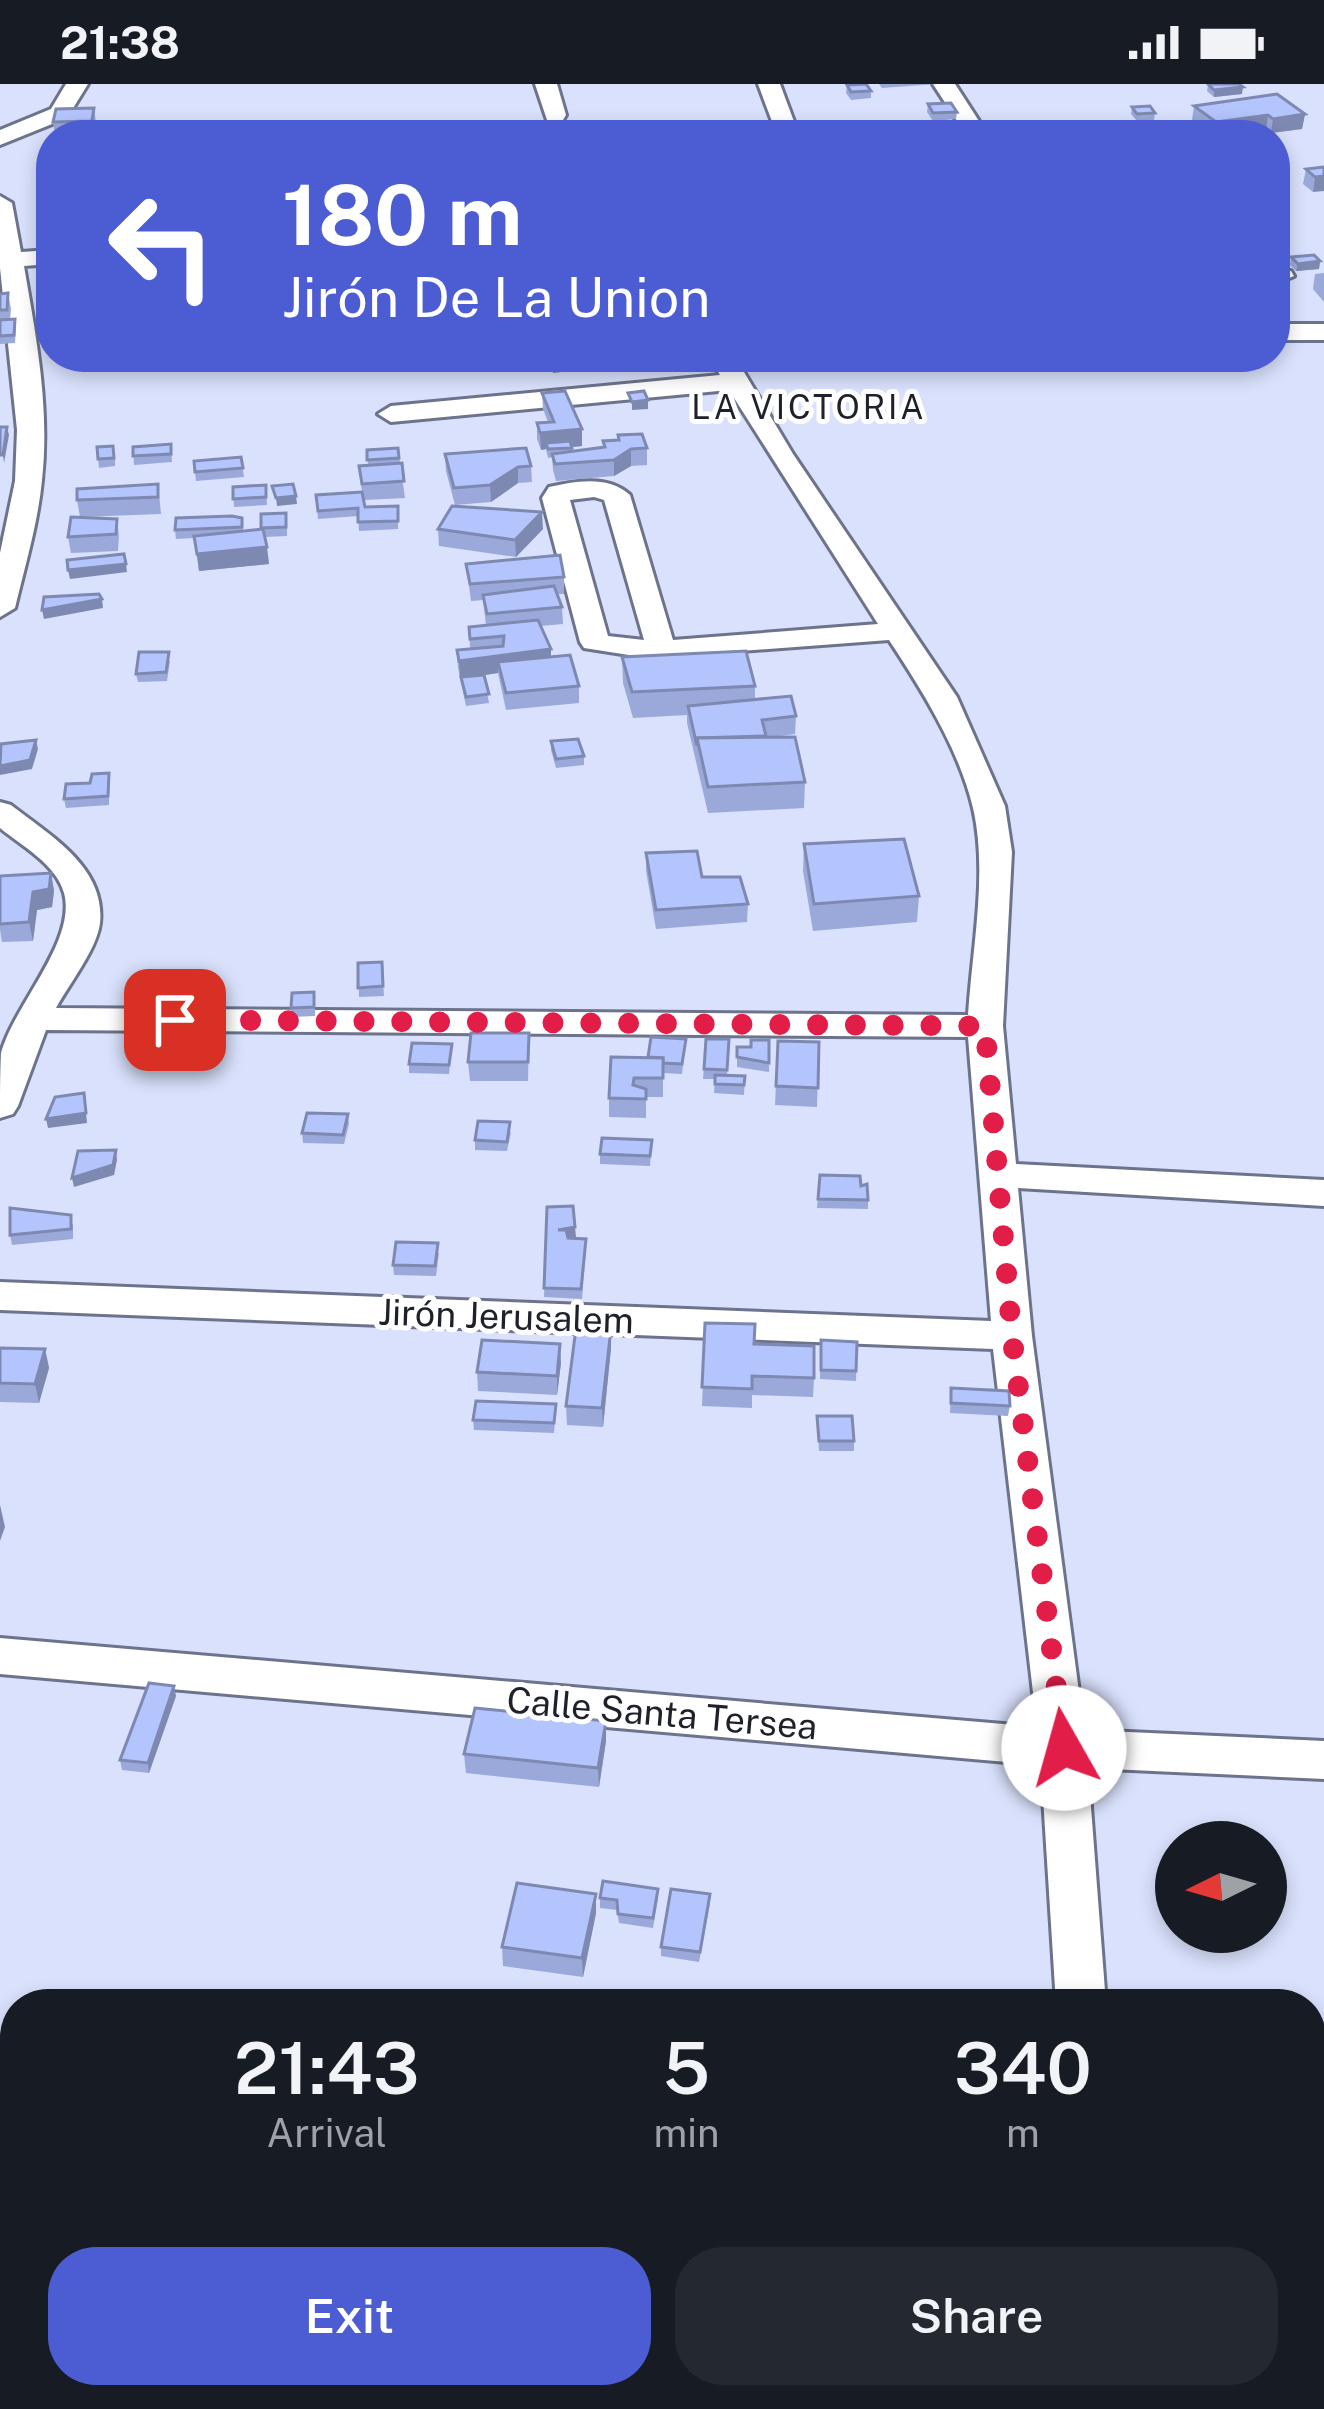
<!DOCTYPE html>
<meta charset="utf-8">
<style>
body{margin:0;font-family:"Public Sans",sans-serif;background:#242831;color:#f1f3f6;height:100vh;display:flex;flex-direction:column;font-size:45px;white-space:nowrap}
*{box-sizing:border-box;margin:0}
p{font-size:39px;color:#9ea1a6}
.icon{flex:none;width:66px;height:66px;fill:none;stroke:currentColor;stroke-width:2;stroke-linecap:round;stroke-linejoin:round}
.map{position:relative;flex:1;overflow:hidden}
.panel{position:absolute;left:0px;top:1905px;width:1326px;height:420px;display:flex;flex-direction:column;background:#171b24;border-radius:48px 48px 0 0;box-shadow:0 6px 18px #0003}
.panel>*{flex:none}
.hud{position:absolute;left:36px;top:36px;width:1254px;height:252px;border-radius:48px;box-shadow:0 6px 18px #0003;background:#4c5dd3;color:#fff;overflow:hidden}
.needle{width:78px;rotate:265deg}
.controls{position:absolute;left:1155px;top:1737px;display:grid;gap:24px}
.controls a{display:grid;place-items:center;width:132px;height:132px;border-radius:50%;background:#171b24;box-shadow:0 6px 18px #0003;font-size:60px}
.pin{position:absolute;display:grid;place-items:center;width:102px;height:102px;color:#fff;margin:-51px;border-radius:24px;box-shadow:0 6px 18px #0006}
.me{position:absolute;width:132px;margin:-66px;rotate:353deg;stroke-linejoin:round;filter:drop-shadow(0 0 9px #0008)}
.turn{display:flex;align-items:center;gap:42px;height:252px;padding:0 48px;font-size:54px}
.turn .icon{width:156px;height:156px;stroke-width:2.5}
.turn b{display:block;font-size:84px;line-height:102px}
.eta{display:flex;justify-content:space-evenly;align-items:center;height:204px;text-align:center}
.eta b{font-size:72px;font-weight:600;line-height:84px}
.action{display:flex;gap:24px;margin-top:auto;padding:24px 48px}
.action a{flex:1;height:138px;border-radius:48px;background:#4c5dd3;color:#fff;font-size:48px;font-weight:600;line-height:138px;text-align:center}
.action a+a{background:#242831;color:#f1f3f6}
.status{display:flex;justify-content:space-between;align-items:center;height:84px;padding:0 60px;background:#171b24;direction:ltr}
.status svg{height:33px;fill:currentColor}
.map>svg:first-child{display:block}
.lines{fill:none;stroke-linecap:round;stroke-linejoin:round}
.minor-casing{stroke:#6c738b;stroke-width:6}
.minor{fill:#fff;fill-rule:evenodd}
.wall{fill:#9ba9da}
.shaded-wall{fill:#7e89b1}
.building{fill:#b4c4fd;stroke:#7e89b1;stroke-width:3}
.route{stroke:#e11d48;stroke-width:21;stroke-dasharray:0 37.8}
.labels{text-anchor:middle;dominant-baseline:central;stroke-width:10;stroke-linejoin:round;paint-order:stroke}
.far-neighbourhood-label{font-size:33px;letter-spacing:3px;fill:#1e202a;stroke:#fff}
.street-label{font-size:36px;fill:#1e202a;stroke:#fff}
</style>
<div class="status"><b>21:38</b><svg viewBox="0 0 49 12"><path d="M0 12V9h3v3zM5 12V6h3v6zM10 12V3h3v9zM15 12V0h3v12zM26 1h20v11H26zM47 4h2v5h-2z"/></svg></div>
<div class="map">
<svg width="1324" height="2325" viewBox="0 0 1324 2325">
<rect width="100%" height="100%" fill="#d9e1fc"/>
<g class="lines">
<defs>
<g id="minor">
<path d="M66,0h22l-21,34 -67,27v-15l51,-21z"/>
<path d="M535,0h22l9,31 -3,5h-16z"/>
<path d="M758,0h22l19,51h-22z"/>
<path d="M933,0h22l33,51h-22z"/>
<path d="M0,112l12,7 9,49 30,-2v14l-27,2c12,70 26,142 18,214 -4,43 -17,86 -27,128l-15,9v-64l15,-72 2,-51 -17,-162z"/>
<path d="M1275,186l16,1 3,5 -19,8z"/>
<rect x="1275" y="240" width="49" height="16"/>
<path d="M709,273h26l58,97 164,243 48,109 7,46 -9,174 13,138 308,16v26l-306,-18 14,148 52,394 240,11v38l-236,-11 18,236h-50l-15,-239 -1041,-91v-36l1037,89 -44,-378 -993,-39v-28l991,39 -23,-284 -922,-7 -28,76 -5,8 -13,4c0,-21 0,-45 1,-65 13,-48 76,-112 63,-160 -8,-29 -42,-47 -64,-65v-26l11,3c38,30 95,62 89,118 -3,26 -31,61 -44,85l912,7c4,-66 20,-142 5,-207 -14,-59 -51,-118 -84,-168l-241,18 -64,-10 -4,-6 -38,-144 7,-11c27,-6 59,-12 81,8l43,145 205,-16 -149,-234 -338,32 -13,-8 13,-8 329,-31zM594,413l10,3 40,140 -36,-4 -38,-136z"/>
<path d="M1079,2310h56l1,15h-56z"/>
</g>
</defs>
<!-- minor casing -->
<use href="#minor" class="minor-casing"/>
<!-- minor -->
<use href="#minor" class="minor"/>
</g>
<!-- wall -->
<g class="wall">
<path d="M879,0h58l-55,4z"/>
<path d="M1208,0l34,10 -28,3 -7,-6z"/>
<path d="M847,1l24,6v7l-20,2 -5,-7z"/>
<path d="M928,20l29,8 -1,7 -23,2 -6,-9z"/>
<path d="M1194,22l111,8 -3,15 -31,4 -5,-3 -39,5h-16l-19,-15z"/>
<path d="M1132,23l23,6 -1,7 -17,1 -6,-7z"/>
<path d="M94,24l2,14 -2,13h-39l-2,-13z"/>
<path d="M945,40l23,6v5h-21l-3,-4z"/>
<path d="M1324,83l-11,25 -10,-8 3,-15z"/>
<path d="M1291,173l29,4 -1,8 -23,2 -6,-6z"/>
<path d="M1324,189v29l-11,-13 2,-15z"/>
<path d="M8,209l3,16 -1,11 5,-1 1,8 -1,16 -15,1v-50z"/>
<path d="M461,273h71l1,10 -69,2z"/>
<path d="M544,273h79v7l-70,9z"/>
<path d="M542,309l40,53 -10,1v4l32,-4 -1,-6 15,-1v-5l29,13v17l-16,1 -17,10 -58,5 -3,-11 -1,-13 -4,1 -2,-9 -5,1 -4,-11v-16l11,-1 -5,-13z"/>
<path d="M171,360l1,18 -38,3 -1,-18z"/>
<path d="M97,363l18,7v12l-16,2z"/>
<path d="M398,364l7,50 -41,2 1,7 33,-1v23l-39,2 -1,-15 -40,3 -2,-24 46,-3 -3,-26 9,-1 -1,-15z"/>
<path d="M445,370l86,12 1,16 -14,1 -27,19 -36,3 -9,-34z"/>
<path d="M241,373l3,20 -48,4 -2,-20z"/>
<path d="M158,400l3,30 -81,3 -3,-17z"/>
<path d="M266,401l1,20 -33,2 -1,-20z"/>
<path d="M242,434l1,13 18,-2 26,-7v14l-22,1 4,27 -70,7 -5,-33 -18,1 -1,-9z"/>
<path d="M117,435l2,17 -1,15 -47,2 -3,-16z"/>
<path d="M438,445h105l-27,28 -77,-11z"/>
<path d="M466,480l98,13v17h-7l5,13 1,17 -22,2 10,23v8l28,29v17l-73,7 -8,-37 -14,2 5,28 -23,3 -8,-38 -1,-18 13,-1 -1,-22 17,-2 -3,-25 -12,1z"/>
<path d="M622,573l133,29v14l41,16 -1,18 -29,4 39,44 -1,26 -96,5 -21,-90v-8l-54,3 -10,-35z"/>
<path d="M170,577l-3,20 -29,1 -2,-8z"/>
<path d="M551,657l33,15v9l-28,3 -5,-18z"/>
<path d="M109,689v32l-43,3 -2,-9z"/>
<path d="M804,760l115,52 -2,26 -104,9 -10,-60z"/>
<path d="M646,769l56,24 46,27 -1,18 -91,7 -10,-58z"/>
<path d="M51,789l3,18 -2,16 -15,3 -4,31 -31,1 -2,-12v-54z"/>
<path d="M382,878l2,34 -25,1 -1,-34z"/>
<path d="M315,917v15l-23,1 -1,-9z"/>
<path d="M529,949l-1,48h-58l-2,-19z"/>
<path d="M686,955l-4,35 -19,-1v24h-17v21l-37,-1v-19l39,-41z"/>
<path d="M706,955h23l-2,36 18,1 -1,19 -30,-2 1,-14h-12z"/>
<path d="M769,956v32l-32,-5v-20h14z"/>
<path d="M778,957l41,1 -2,65 -42,-2z"/>
<path d="M452,960l-3,30 -40,-1v-9z"/>
<path d="M348,1030l1,10 -5,20 -41,-1 -1,-10z"/>
<path d="M511,1048l-4,19 -32,-1v-10z"/>
<path d="M652,1056l-2,26 -50,-2v-10z"/>
<path d="M820,1091l41,11 7,14v9l-51,-1z"/>
<path d="M547,1123l29,30 -8,1 18,10 -4,51 -38,-2z"/>
<path d="M73,1140v15l-61,6 -2,-10z"/>
<path d="M439,1169l-3,23 -42,-1 -1,-10z"/>
<path d="M705,1239l49,21 60,34 -1,19 -61,-2v13l-50,-2z"/>
<path d="M821,1256l36,2 -1,39 -36,-2z"/>
<path d="M0,1264l45,1 4,19 -10,35 -39,-1z"/>
<path d="M611,1264l-8,79 -36,-2 -1,-19z"/>
<path d="M561,1279l-4,32 -79,-4 -1,-19z"/>
<path d="M951,1304l59,18 -2,10 -58,-3z"/>
<path d="M556,1320l-2,29 -80,-3 -1,-10z"/>
<path d="M817,1332l37,25v10h-35z"/>
<path d="M176,1612l-27,77 -27,-3 -2,-10z"/>
<path d="M606,1637v20l-7,46 -133,-14 -2,-19z"/>
<path d="M596,1810v19l-13,64 -80,-11 -1,-19z"/>
<path d="M600,1814h58l-5,30 -34,-5 -2,-13 -17,-2z"/>
<path d="M710,1819l-11,59 -38,-6v-9z"/>
</g>
<!-- shaded-wall -->
<g class="shaded-wall">
<path d="M1243,3l-1,7 -28,3v-7z"/>
<path d="M1305,30l-3,15 -31,4 2,-14z"/>
<path d="M1268,31l-2,15 -52,5 2,-13z"/>
<path d="M1324,92v15l-11,1 2,-15z"/>
<path d="M1320,177l-1,8 -23,2 2,-7z"/>
<path d="M553,273h70v7l-70,9z"/>
<path d="M628,273h43l-43,4z"/>
<path d="M648,316v9l-16,1v-8z"/>
<path d="M7,343l2,8 -5,28 -1,-8z"/>
<path d="M582,345v17l-34,3 -2,-6v6l-5,1 -1,-17z"/>
<path d="M631,365v17l-17,10v-16z"/>
<path d="M518,383v16l-27,19 -1,-17z"/>
<path d="M296,412l1,8 -20,2 -1,-8z"/>
<path d="M542,428l1,17 -27,28 -1,-17z"/>
<path d="M267,463l2,17 -70,7 -2,-17z"/>
<path d="M126,480l1,8 -57,7 -2,-9z"/>
<path d="M102,515l1,9 -59,11 -2,-9z"/>
<path d="M551,565v17l-53,-4v11l-38,6 -1,-18z"/>
<path d="M36,656l2,9 -6,20 -32,6v-9z"/>
<path d="M51,789l3,18 -2,16 -15,3 -4,31 -4,-19 4,-30z"/>
<path d="M84,1009l3,30 -39,5 -2,-9z"/>
<path d="M116,1066l1,10 -3,15 -40,12 -2,-9z"/>
<path d="M575,1143l1,10 -17,2 -1,-9z"/>
<path d="M611,1245v19l-8,79 -1,-19z"/>
<path d="M560,1260l1,19 -4,32v-19z"/>
<path d="M45,1265l4,19 -10,35 -4,-19z"/>
<path d="M0,1421l5,22 -5,14z"/>
<path d="M174,1602l2,10 -27,77 -1,-10z"/>
<path d="M606,1637v20l-7,46 -1,-19z"/>
<path d="M596,1810v19l-13,64 -1,-19z"/>
</g>
<!-- building -->
<g class="building">
<path d="M866,0l5,7 -20,1 -4,-7z"/>
<path d="M1208,0h31l4,3 -29,3z"/>
<path d="M1277,10l28,20 -32,5 -5,-4 -52,7 -22,-16z"/>
<path d="M951,19l6,9 -24,1 -5,-9z"/>
<path d="M1150,22l5,7 -18,1 -5,-7z"/>
<path d="M94,24l-2,13 -39,1 3,-13z"/>
<path d="M963,39l5,7 -18,1 -5,-7z"/>
<path d="M1171,43l6,8h-20l-5,-7z"/>
<path d="M1324,83v9l-9,1 -9,-8z"/>
<path d="M1314,171l6,6 -22,3 -7,-7z"/>
<path d="M8,209l-1,17h-7v-16z"/>
<path d="M15,235l-1,16 -14,1v-16z"/>
<path d="M565,307l17,38 -42,4 -3,-10 17,-1 -12,-29z"/>
<path d="M644,307l4,9 -16,2 -4,-9z"/>
<path d="M0,343h7l-4,28h-3z"/>
<path d="M642,350l5,14 -16,1 -17,11 -59,4 -3,-10 53,-7 -2,-6 16,-1 -1,-5z"/>
<path d="M570,357l2,7 -24,1 -2,-6z"/>
<path d="M171,360v10l-38,2v-9z"/>
<path d="M113,362l1,12 -16,1 -1,-12z"/>
<path d="M398,364l1,10 -32,2v-10z"/>
<path d="M526,364l5,18 -13,1 -28,18 -36,3 -9,-34z"/>
<path d="M241,373l2,11 -48,4 -1,-11z"/>
<path d="M402,379l2,18 -42,3 -3,-18z"/>
<path d="M158,400v13l-81,3v-11z"/>
<path d="M293,400l3,12 -20,2 -4,-12z"/>
<path d="M266,401v12l-33,2v-12z"/>
<path d="M362,408l3,15 33,-1v15l-40,1v-14l-40,3 -2,-16z"/>
<path d="M452,422l90,6 -27,28 -77,-11z"/>
<path d="M286,429v14l-25,1v-14z"/>
<path d="M232,432l10,2v9l-67,3 1,-12z"/>
<path d="M71,433l46,2 -1,15 -48,3z"/>
<path d="M263,445l4,18 -70,7 -3,-18z"/>
<path d="M124,470l2,10 -58,6 -1,-10z"/>
<path d="M560,471l4,22 -94,7 -4,-20z"/>
<path d="M554,502l8,21 -75,7 -4,-19z"/>
<path d="M99,510l3,5 -60,11 2,-13z"/>
<path d="M538,536l13,29 -92,12 -2,-11 46,-4 1,-10 -34,3 -1,-12z"/>
<path d="M746,567l9,35 -123,6 -10,-35z"/>
<path d="M139,568h30l-3,20 -30,2z"/>
<path d="M570,571l9,31 -73,7 -8,-31z"/>
<path d="M484,591l5,19 -23,3 -5,-20z"/>
<path d="M791,612l5,20 -34,4 4,16 -69,2v8l-9,-40z"/>
<path d="M795,653l10,45 -97,5 -11,-49z"/>
<path d="M578,655l6,17 -28,3 -5,-18z"/>
<path d="M36,656l-6,20 -30,6 1,-22z"/>
<path d="M109,689l-1,23 -44,3 2,-15 24,-1 2,-9z"/>
<path d="M904,755l15,57 -105,8 -10,-60z"/>
<path d="M697,767l5,26h38l8,27 -92,6 -10,-57z"/>
<path d="M51,789l-2,16 -16,3 -4,30 -29,2v-48z"/>
<path d="M382,878l1,24 -25,2v-25z"/>
<path d="M314,908v15l-23,1 1,-15z"/>
<path d="M471,949h58l-1,29h-60z"/>
<path d="M651,953l35,2 -4,25 -19,-1v-5l-15,-1z"/>
<path d="M706,955h23l-2,31 -23,-1z"/>
<path d="M751,956h18v23l-32,-6v-10h14z"/>
<path d="M778,957l41,1 -1,46 -42,-2z"/>
<path d="M412,959l40,1 -3,21 -40,-1z"/>
<path d="M611,973l52,1v20h-29l-1,7 13,4v10l-37,-1z"/>
<path d="M715,991l30,1 -1,9 -29,-1z"/>
<path d="M84,1009l2,20 -40,6 9,-22z"/>
<path d="M307,1029l41,1 -5,21 -41,-2z"/>
<path d="M478,1037l32,1 -3,20 -32,-2z"/>
<path d="M602,1054l50,2 -2,16 -50,-2z"/>
<path d="M116,1066l-3,15 -41,13 6,-27z"/>
<path d="M820,1091l40,1 1,10 6,-2 1,16 -50,-1z"/>
<path d="M573,1122l2,21 -17,3h8l2,8 18,1 -5,50 -37,-1 3,-81z"/>
<path d="M10,1124l61,7v14l-61,6z"/>
<path d="M396,1158l42,1 -3,23 -42,-1z"/>
<path d="M705,1239l50,1 -1,20 60,2v32l-62,-2v13l-50,-2z"/>
<path d="M576,1244l35,1 -9,79 -36,-2z"/>
<path d="M482,1256l78,4 -3,32 -80,-4z"/>
<path d="M821,1256l36,2 -1,29 -35,-1z"/>
<path d="M0,1264l45,1 -10,35 -35,-1z"/>
<path d="M951,1304l58,3 1,15 -59,-3z"/>
<path d="M476,1317l80,3 -2,19 -81,-3z"/>
<path d="M817,1332h35l2,25h-35z"/>
<path d="M149,1599l25,3 -26,77 -28,-3z"/>
<path d="M475,1624l131,13 -8,47 -134,-14z"/>
<path d="M603,1797l55,8 -5,29 -35,-4 -1,-14 -17,-2z"/>
<path d="M517,1799l79,11 -14,64 -80,-11z"/>
<path d="M671,1805l39,5 -10,58 -39,-5z"/>
</g>
<g class="lines">
<!-- route -->
<path class="route" d="M175,936l810,6 27,310 52,412"/>
</g>
<g class="labels">
<!-- far-neighbourhood labels -->
<g class="far-neighbourhood-label">
<text x="809" y="323">LA VICTORIA</text>
</g>
<!-- street labels -->
<g class="street-label">
<text transform="translate(506 1232) rotate(2)">Jirón Jerusalem</text>
<text transform="translate(662 1629) rotate(5)">Calle Santa Tersea</text>
</g>
</g>
</svg>
<div class="controls">
<a><svg class="needle" viewBox="-14 -14 28 28"><path d="M0-13l5 13h-10z" fill="#e53935"/><path d="M0 13l5-13h-10z" fill="#9ea1a6"/></svg></a>
</div>
<div class="pin" style="left:175px;top:936px;background:#d93025"><svg class="icon" aria-label="arrive" viewBox="0 0 24 24"><path d="M6 21V4h12l-3 4 3 4H6"/></svg></div>
<svg class="me" style="left:1064px;top:1664px" viewBox="-20 -20 40 40"><circle r="19" fill="#fff"/><path d="M0-13L10 11 0 6-10 11z" fill="#e11d48"/></svg>
<div class="hud">
<div class="turn"><svg class="icon" aria-label="left" viewBox="0 0 24 24"><path d="M17 20v-9H6M10 6l-5 5 5 5"/></svg><div><b>180 m</b>Jirón De La Union</div></div>
</div>
<section class="panel">
<div class="eta">
<div><b>21:43</b><p>Arrival</p></div>
<div><b>5</b><p>min</p></div>
<div><b>340</b><p>m</p></div>
</div>
<div class="action"><a>Exit</a><a>Share</a></div>
</section>
</div>
